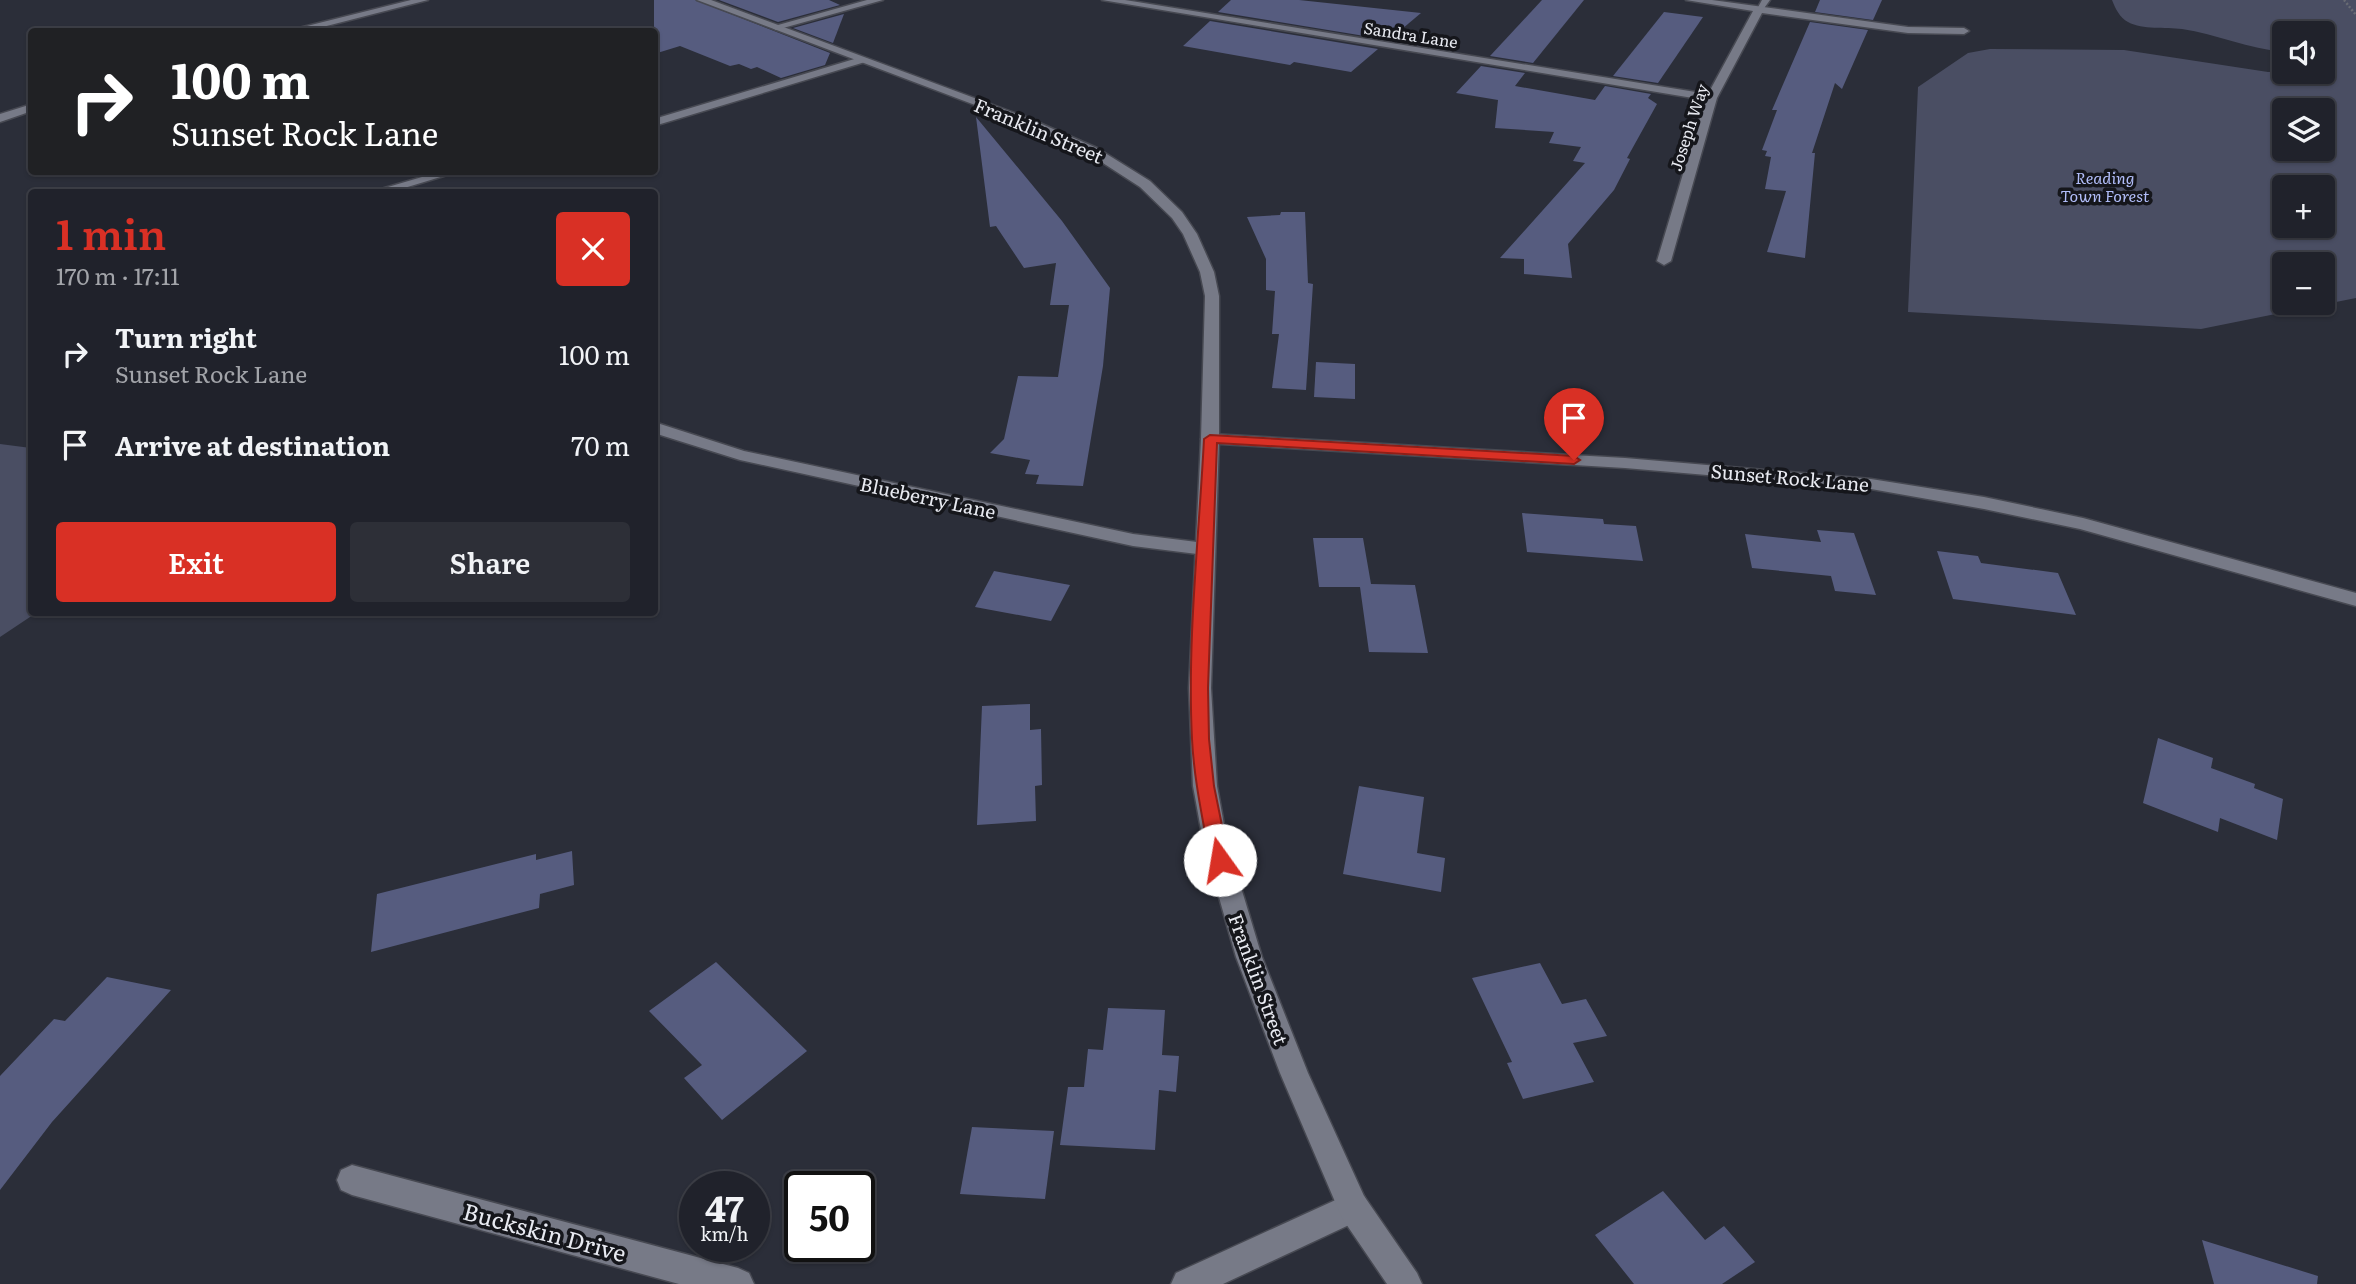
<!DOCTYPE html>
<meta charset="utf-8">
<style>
body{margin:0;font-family:Literata,serif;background:#2d2f37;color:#f1f3f6;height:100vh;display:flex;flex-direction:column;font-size:26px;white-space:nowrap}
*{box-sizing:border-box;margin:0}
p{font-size:23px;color:#a2a4a9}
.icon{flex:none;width:38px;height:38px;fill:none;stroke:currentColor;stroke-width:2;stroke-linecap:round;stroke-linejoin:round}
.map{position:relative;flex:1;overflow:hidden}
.drawer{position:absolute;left:28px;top:189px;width:630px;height:427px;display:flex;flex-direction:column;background:#20222b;border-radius:7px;box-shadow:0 2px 5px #0004,0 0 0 2px #3d3f47}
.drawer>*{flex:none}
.hud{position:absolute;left:28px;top:28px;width:630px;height:147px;border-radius:7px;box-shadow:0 2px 5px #0004,0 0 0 2px #3d3f47;background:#202124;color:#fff;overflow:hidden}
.controls{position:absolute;left:2272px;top:21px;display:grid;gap:14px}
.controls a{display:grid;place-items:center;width:63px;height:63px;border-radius:7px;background:#20222b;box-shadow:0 2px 5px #0004,0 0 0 2px #3d3f47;font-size:35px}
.speed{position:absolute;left:679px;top:1171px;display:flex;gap:14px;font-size:35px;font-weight:700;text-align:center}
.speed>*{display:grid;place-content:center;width:91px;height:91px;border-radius:50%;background:#20222b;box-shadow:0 2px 5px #0004,0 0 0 2px #3d3f47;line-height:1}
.speed small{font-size:18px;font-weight:400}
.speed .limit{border:4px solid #111;border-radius:10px;background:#fff;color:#111}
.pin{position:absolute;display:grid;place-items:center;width:60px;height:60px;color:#fff;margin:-72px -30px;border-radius:50% 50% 50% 0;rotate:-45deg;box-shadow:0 0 7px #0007}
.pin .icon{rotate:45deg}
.me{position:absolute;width:77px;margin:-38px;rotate:347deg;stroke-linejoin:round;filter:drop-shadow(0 0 5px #0008)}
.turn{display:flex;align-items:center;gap:24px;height:147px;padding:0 28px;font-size:32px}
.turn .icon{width:91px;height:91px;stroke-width:2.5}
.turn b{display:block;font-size:49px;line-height:60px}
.round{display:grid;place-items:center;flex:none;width:74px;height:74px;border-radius:7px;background:#2d2f37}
.summary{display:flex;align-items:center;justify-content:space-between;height:119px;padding:0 28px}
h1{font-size:42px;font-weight:600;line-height:52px;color:#d93025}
.cta{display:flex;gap:14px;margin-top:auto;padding:14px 28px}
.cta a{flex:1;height:80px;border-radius:7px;background:#d93025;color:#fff;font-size:28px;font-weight:600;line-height:80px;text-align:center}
.cta a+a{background:#2d2f37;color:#f1f3f6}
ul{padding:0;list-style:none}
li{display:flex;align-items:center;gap:21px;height:91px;padding:0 28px}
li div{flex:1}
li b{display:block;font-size:26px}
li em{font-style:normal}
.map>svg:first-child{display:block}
.green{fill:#4a4e63;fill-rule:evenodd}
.building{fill:#565c7f}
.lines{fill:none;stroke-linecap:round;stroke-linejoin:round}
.lane-casing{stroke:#474952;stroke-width:3}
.street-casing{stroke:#474952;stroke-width:3}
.secondary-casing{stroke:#474952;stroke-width:3}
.path{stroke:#686b74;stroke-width:2.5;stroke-dasharray:2 2;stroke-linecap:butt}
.lane{fill:#777a87;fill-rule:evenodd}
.street{fill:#777a87;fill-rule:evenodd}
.secondary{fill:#777a87;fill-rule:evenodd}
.route{fill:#d93025;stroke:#8d1f18;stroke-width:2}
.labels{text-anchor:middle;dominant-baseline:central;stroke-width:7;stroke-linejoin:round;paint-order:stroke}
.far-street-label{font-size:16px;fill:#e8eaf1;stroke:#15161b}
.far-park-label{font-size:16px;font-style:italic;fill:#b2befa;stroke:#15161b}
.street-label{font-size:19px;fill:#e8eaf1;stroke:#15161b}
.near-street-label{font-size:23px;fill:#e8eaf1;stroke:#15161b}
</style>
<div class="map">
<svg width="2356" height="1284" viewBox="0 0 2356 1284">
<rect width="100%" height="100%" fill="#2b2e39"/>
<!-- green -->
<g class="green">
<path d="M2112,0h244v298l-155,31 -293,-17 10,-225 50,-34 22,-4 134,1 144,22 68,-2 -14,-5v-32h-38v19c-35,-3 -68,-18 -102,-23 -17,-2 -39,1 -54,-7 -8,-4 -13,-14 -16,-22zM2284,110h38v39h-38zM2284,187h38v39h-38zM2284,264h38v39h-38z"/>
<path d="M0,444l31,4 1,164 4,1 -36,24z"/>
</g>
<!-- building -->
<g class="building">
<path d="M654,0h41l135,53 -5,12 -44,13 -24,-11 -6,2 -12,-5 -9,2 -50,-20 -26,8z"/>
<path d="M719,0h110l11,5 -62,17z"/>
<path d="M1231,0h68l122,13 -32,27 -171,-28z"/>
<path d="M1542,0h42l-51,63 -43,-7z"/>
<path d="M1820,0h62l-9,20 -58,-8z"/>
<path d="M1664,12l39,5 -45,66 -45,-7z"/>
<path d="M844,14l-11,29 -40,-15z"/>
<path d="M1210,21l168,28 -27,23 -57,-10 -4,3 -107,-19z"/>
<path d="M1810,22l58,8 -26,59 -7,-6 -23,70h3l-10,105 -38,-6 19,-61 -21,-2 6,-32 -6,-1 2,-5 -5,-1 15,-40h-5z"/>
<path d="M1481,66l44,7 -10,13 80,14 10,-14 46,8 -3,4 9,6 -30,54 3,1 -16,31 -46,54 4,34 -48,-4v-15l-24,-1 85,-95 -12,-2 8,-14 -32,-4 5,-11 -59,-4 3,-28 -42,-7z"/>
<path d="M976,117l86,104 48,67 -7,78 -20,120 -47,-2 3,-9 -14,-1 5,-14 -40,-7 14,-14 14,-63 40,1 11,-72h-19l6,-42 -32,5 -28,-42 -6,1z"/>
<path d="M1281,212h24l3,71 5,1 -7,106 -34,-2 7,-54h-7l3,-43 -9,-1v-31l-19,-42 33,-2z"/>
<path d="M1316,362l39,2v35l-41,-2z"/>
<path d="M1522,513l81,6 1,5 32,2 7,35 -116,-9z"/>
<path d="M1817,530l37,3 22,62 -41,-4 -4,-15 -79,-8 -7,-34 76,8z"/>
<path d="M1313,538h50l8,46 44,1 13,68 -59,-1 -9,-65h-41z"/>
<path d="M1937,551l41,5 3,7 77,10 18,42 -123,-16z"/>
<path d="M994,571l76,14 -19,36 -76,-14z"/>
<path d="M1030,704v26l11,-1 1,56 -7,1 1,35 -59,4 5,-119z"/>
<path d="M2158,738l55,20 -2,10 44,16 -1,4 29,11 -6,41 -57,-22 -2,14 -75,-29z"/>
<path d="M1359,786l65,11 -7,56 28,5 -4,34 -98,-18z"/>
<path d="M572,851l2,34 -34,9 -1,14 -168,44 6,-58 159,-40v6z"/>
<path d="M716,962l91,89 -85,69 -38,-42 18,-13 -53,-54z"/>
<path d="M1540,963l22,41 24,-5 21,37 -34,7 21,39 -71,17 -16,-36 5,-1 -40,-84z"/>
<path d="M107,977l64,13 -119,132 -52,68v-114l54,-57 11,2z"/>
<path d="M1108,1008l57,2 -3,45 17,1 -3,36 -17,-2 -4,60 -95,-5 8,-58h16l4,-38 15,1z"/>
<path d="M972,1127l82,4 -9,68 -85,-5z"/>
<path d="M1663,1191l42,49 19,-14 31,36 -33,22h-88l-39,-49z"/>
<path d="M2202,1240l116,36 -1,8h-103z"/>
</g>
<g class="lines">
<defs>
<path id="lane" d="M1762,0h8l-8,11h-6z"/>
<g id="street">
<path d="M411,0h17l-125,32h-20z"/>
<path d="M867,0h16l-107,30 -5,-3z"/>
<path d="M1102,0h23l583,94 45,-83 -67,-11h26l196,27 56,1 5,3 -5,3 -56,-1 -146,-20 -45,85 -46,163 -7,4 -7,-4 48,-161z"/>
<path d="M861,57l5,3 -1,2 -211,64v-7z"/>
<path d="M32,104v7l-32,11v-8z"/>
<path d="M439,172h18l-66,20h-20z"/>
<path d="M654,422l90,29 389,83 72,9 10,6 -10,6 -72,-9 -393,-86 -86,-27z"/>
<path d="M1210,434l415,24 246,21 113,18 99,21 273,75v13l-276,-77 -96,-20 -113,-20 -246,-21 -421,-25 -3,-4 3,-4z"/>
<path d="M352,1165l386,103 11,5 5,11h-75l-327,-89 -11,-5 -4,-10 4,-10z"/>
<path d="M1353,1192l11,4 5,11 -5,11 -141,66h-52l5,-11z"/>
</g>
<path id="secondary" d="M697,0h14l317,118 69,30 53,33 32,31 15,22 17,38 5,24v143l-8,249 6,98 10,55 35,116 46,116 56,123 53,77 5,11h-35l-45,-66 -62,-145 -44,-116 -33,-116 -10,-55 -4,-98 12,-249 4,-143 -5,-24 -17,-38 -11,-16 -32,-31 -51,-33 -69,-32z"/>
</defs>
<!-- lane casing -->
<use href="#lane" class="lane-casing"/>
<!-- street casing -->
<use href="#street" class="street-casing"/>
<!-- secondary casing -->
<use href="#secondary" class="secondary-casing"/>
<!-- path -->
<path class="path" d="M2344,0l12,15"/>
<!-- lane -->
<use href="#lane" class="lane"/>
<!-- street -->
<use href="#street" class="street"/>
<!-- secondary -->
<use href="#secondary" class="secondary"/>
</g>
<!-- route -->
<path class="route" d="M1210,435l364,21 6,4 -6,4 -357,-21 -9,245 1,51 5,47 15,74 -3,6 -6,2 -7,-2 -3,-6c-7,-40 -16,-80 -18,-121 -5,-99 7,-202 12,-300z"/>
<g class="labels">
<!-- far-street labels -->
<g class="far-street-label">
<text transform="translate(1411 34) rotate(9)">Sandra Lane</text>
<text transform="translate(1688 127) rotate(-72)">Joseph Way</text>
</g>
<!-- far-park labels -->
<g class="far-park-label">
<text x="2105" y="177">Reading<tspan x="2105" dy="18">Town Forest</tspan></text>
</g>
<!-- street labels -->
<g class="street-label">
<text transform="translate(1039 130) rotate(23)">Franklin Street</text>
<text transform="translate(1790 477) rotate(5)">Sunset Rock Lane</text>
<text transform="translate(928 497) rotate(12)">Blueberry Lane</text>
<text transform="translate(1259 979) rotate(70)">Franklin Street</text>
</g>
<!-- near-street labels -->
<g class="near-street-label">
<text transform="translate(545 1231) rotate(15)">Buckskin Drive</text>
</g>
</g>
</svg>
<div class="controls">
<a><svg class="icon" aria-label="sound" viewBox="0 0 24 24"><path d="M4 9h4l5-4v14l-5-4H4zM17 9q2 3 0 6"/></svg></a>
<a><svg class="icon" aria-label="layers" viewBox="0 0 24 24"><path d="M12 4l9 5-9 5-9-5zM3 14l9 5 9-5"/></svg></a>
<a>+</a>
<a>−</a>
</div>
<div class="speed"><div>47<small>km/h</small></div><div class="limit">50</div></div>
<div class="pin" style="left:1574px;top:460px;background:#d93025"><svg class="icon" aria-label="arrive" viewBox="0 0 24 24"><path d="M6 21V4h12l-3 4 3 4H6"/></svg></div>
<svg class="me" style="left:1220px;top:860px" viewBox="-20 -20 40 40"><circle r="19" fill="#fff"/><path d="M0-13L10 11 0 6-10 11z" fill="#d93025"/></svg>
<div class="hud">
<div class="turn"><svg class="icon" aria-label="right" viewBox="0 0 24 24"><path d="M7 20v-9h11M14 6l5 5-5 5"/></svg><div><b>100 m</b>Sunset Rock Lane</div></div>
</div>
<section class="drawer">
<div class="summary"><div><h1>1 min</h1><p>170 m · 17:11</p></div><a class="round" style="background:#d93025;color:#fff"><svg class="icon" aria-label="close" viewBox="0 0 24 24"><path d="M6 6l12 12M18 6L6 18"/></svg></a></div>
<ul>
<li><svg class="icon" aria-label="right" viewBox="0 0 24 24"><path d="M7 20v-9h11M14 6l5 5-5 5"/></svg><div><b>Turn right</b><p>Sunset Rock Lane</p></div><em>100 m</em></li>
<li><svg class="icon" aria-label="arrive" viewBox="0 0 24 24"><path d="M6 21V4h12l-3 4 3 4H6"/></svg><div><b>Arrive at destination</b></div><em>70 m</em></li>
</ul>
<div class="cta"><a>Exit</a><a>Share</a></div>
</section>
</div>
